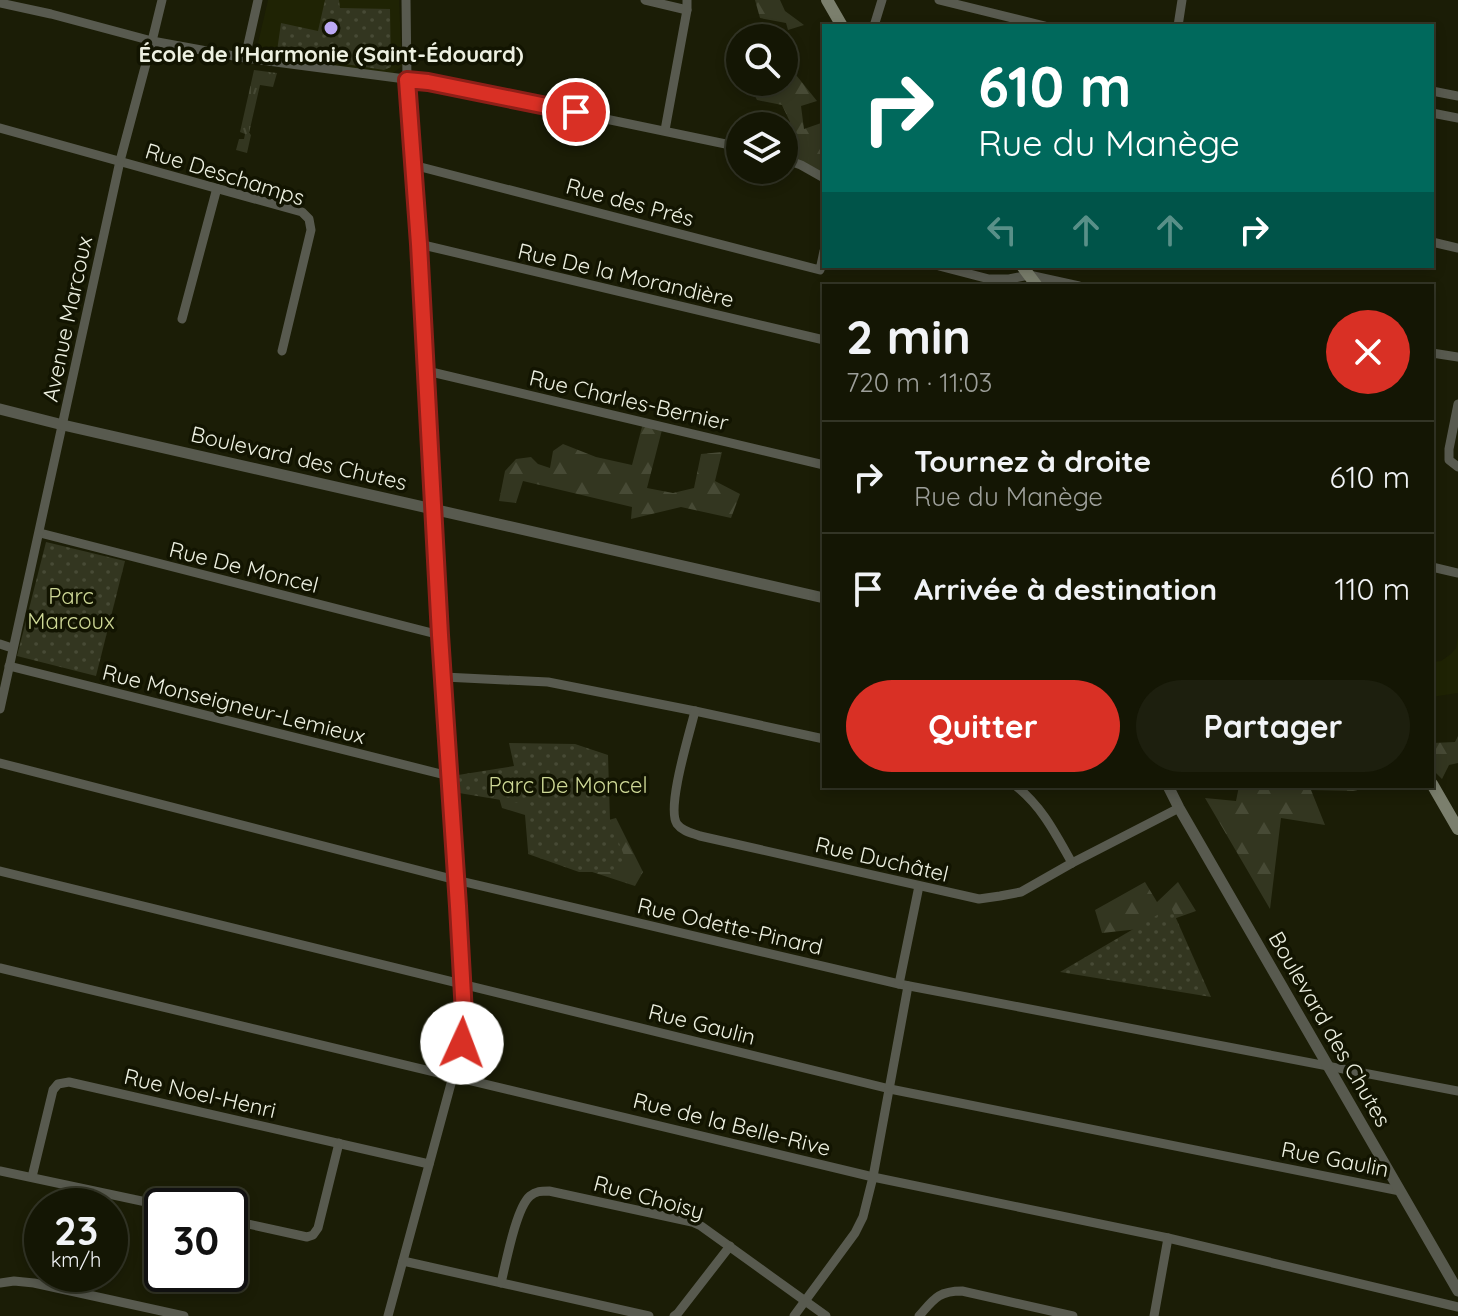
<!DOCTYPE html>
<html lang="fr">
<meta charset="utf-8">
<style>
body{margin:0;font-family:Quicksand,sans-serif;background:#1d1f0e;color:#f1f3f6;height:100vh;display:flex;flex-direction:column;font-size:30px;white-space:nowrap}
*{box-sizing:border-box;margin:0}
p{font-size:26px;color:#9d9f9a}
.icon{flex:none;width:44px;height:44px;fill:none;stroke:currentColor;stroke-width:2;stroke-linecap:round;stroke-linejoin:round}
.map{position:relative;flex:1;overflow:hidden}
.details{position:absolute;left:822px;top:284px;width:612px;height:504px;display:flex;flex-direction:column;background:#141604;border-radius:0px;box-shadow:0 4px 12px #0003,0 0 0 2px #333526}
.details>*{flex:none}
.top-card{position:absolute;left:822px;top:24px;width:612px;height:244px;border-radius:0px;box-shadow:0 4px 12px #0003,0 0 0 2px #333526;background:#00695c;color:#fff;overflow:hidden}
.buttons{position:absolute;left:726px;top:24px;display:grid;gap:16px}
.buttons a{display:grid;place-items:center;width:72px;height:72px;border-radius:50%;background:#141604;box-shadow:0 4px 12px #0003,0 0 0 2px #333526;font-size:40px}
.speed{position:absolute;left:24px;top:1188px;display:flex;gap:16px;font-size:40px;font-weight:700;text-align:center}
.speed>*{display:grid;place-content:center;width:104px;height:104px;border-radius:50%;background:#141604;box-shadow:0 4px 12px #0003,0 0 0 2px #333526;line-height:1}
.speed small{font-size:20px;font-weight:400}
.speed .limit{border:4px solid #111;border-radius:12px;background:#fff;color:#111}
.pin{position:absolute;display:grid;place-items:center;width:68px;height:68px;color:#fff;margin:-34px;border:4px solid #fff;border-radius:50%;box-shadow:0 2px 8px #0007}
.me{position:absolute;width:88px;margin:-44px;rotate:2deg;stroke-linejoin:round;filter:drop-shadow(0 0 6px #0008)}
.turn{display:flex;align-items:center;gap:28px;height:168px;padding:0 24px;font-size:36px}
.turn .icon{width:104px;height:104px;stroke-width:2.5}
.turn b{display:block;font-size:56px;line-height:68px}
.lanes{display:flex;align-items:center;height:76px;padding:0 24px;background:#0003;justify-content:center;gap:40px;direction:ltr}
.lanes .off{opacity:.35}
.round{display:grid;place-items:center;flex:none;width:84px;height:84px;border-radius:42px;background:#1d1f0e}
.headline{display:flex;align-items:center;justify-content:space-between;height:136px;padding:0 24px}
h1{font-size:48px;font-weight:700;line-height:60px}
.cta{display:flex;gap:16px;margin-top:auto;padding:16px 24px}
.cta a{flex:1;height:92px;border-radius:48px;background:#d93025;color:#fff;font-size:32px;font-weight:700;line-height:92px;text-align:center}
.cta a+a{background:#1d1f0e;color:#f1f3f6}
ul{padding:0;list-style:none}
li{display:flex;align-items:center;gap:24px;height:112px;padding:0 24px;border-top:2px solid #333526}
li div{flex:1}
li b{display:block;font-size:30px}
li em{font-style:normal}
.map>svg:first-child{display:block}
.built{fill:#1f2304}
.grass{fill:url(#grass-tufts)}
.forest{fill:url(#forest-firs)}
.park{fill:url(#park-dots)}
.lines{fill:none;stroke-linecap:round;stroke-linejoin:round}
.minor{stroke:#585a4f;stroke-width:9}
.tertiary{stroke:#585a4f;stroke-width:11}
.secondary{stroke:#7b7f6d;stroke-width:12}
.route-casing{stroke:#8d1f18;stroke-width:20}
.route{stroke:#d93025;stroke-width:14}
.poi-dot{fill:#bca9f5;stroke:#121401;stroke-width:3}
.labels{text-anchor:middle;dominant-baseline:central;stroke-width:7;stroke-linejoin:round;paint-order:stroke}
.poi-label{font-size:22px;font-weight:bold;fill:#edf0e1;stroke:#121401}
.street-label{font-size:22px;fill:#edf0e1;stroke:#121401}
.park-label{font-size:22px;fill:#ced896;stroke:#121401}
</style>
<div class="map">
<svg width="1458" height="1316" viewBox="0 0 1458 1316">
<defs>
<pattern id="grass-tufts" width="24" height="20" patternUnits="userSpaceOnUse" patternTransform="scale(2)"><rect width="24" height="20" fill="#333620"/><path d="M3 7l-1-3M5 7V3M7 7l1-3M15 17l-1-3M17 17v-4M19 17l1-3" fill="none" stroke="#474a35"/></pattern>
<pattern id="forest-firs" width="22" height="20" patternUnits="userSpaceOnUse" patternTransform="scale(2)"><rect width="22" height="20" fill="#333620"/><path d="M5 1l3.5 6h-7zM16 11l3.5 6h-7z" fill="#474a35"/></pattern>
<pattern id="park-dots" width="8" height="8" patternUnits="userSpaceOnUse" patternTransform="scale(2)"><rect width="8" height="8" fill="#333620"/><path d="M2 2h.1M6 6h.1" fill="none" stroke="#474a35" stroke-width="1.8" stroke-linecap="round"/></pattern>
</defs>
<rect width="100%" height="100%" fill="#1b1d06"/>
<!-- built -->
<g class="built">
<path d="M268,0h131l3,66 -10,8 -137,-18z"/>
<path d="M1458,635v58l-26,4v-35l9,-1 10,-7 5,-6z"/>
</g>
<!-- grass -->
<path class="grass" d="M254,70l23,3 -4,14 -13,-2 -11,48 2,2 -4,18 -11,-3 3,-11h5l1,-5 -5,-2z"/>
<!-- forest -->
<g class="forest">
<path d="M755,0h25l5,11 19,14 -16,5 -2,-7 -26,-5z"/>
<path d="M784,60l33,41 -16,5 3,23 20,-7v53l-40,-19 6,-34 -8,-17 -25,-5 -9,-18h36z"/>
<path d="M643,423l19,7 -15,58 26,5 21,-5 7,-34 21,-2 -7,29 25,13 -9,24 -50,-11 -50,12 1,-12 -109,-26 -7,22 -17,-2 6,-30 11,-12 15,-2 7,7 12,4 3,-17 10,-7 33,13 36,8z"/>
<path d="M1458,736v27l-9,2 -7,14 -10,-10v-26l23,-1z"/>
<path d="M1239,786h94l25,5 -47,-1 14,35 -44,-7 -11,91 -65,-111 31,3z"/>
<path d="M520,792l39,41 57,-15 27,54 -8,14 -107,-35 -3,-36 -23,-7 -4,-14z"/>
<path d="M1145,882l12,20 21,-20 18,29 -48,17 -46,5 -7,-23z"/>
</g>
<!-- park -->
<g class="park">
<path d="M325,0h14l1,8 50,1 1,58 -7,3 -84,-13 -23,-6 4,-28 37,8z"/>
<path d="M46,542l79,19 -29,115 -79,-20z"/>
<path d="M509,743l66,1 33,11 2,65 17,43 -3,9h-45l-51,-18 3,-49 -72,-12 -1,-18 56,-9z"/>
<path d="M1171,907l40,90 -151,-25z"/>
</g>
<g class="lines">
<!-- minor -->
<g class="minor">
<path d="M645,0l42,10"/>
<path d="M939,0l106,26"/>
<path d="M0,3l51,11 101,27 93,17 183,24 312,65"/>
<path d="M874,26l8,-26"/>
<path d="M1178,26l4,-26"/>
<path d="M245,58l13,-58"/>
<path d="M1432,91l26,5"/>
<path d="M1432,113l26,5"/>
<path d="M0,128l302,84 7,7 2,11 -29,121"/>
<path d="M665,130l22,-120v-10"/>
<path d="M784,159l17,6 23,13"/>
<path d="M413,165l407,105 4,-19"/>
<path d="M1432,242l26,6"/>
<path d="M419,244l405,96"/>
<path d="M939,266l50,13h20l20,-4 50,11"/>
<path d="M182,319l35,-131"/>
<path d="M1432,353l26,4"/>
<path d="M427,371l397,94"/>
<path d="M1458,404l-9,45v11l9,7"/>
<path d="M40,533l400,102"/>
<path d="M1432,567l26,6"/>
<path d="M0,644l12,4"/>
<path d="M9,666l440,110"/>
<path d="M444,677l104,5 147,29 129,28"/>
<path d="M0,709l120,-548 32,-120 10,-41"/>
<path d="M695,711c-5,21 -29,97 -18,113 5,7 15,9 23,12l279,63 21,-3 21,-4 51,-29 107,-55"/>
<path d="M0,763l456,117 443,104 559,107"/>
<path d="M1016,786c27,22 39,47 56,77"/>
<path d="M0,871l890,218 510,102"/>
<path d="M0,968l873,209 295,61 290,69"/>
<path d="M899,984l20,-98"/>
<path d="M0,1171l165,35"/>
<path d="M32,1177l21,-87 5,-6 11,-2 360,82"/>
<path d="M230,1220l77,17 6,-2 5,-7 21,-85"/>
<path d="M403,1261l246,55"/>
<path d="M0,1283l14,-2 20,2 150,33"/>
<path d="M501,1283c5,-20 15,-75 29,-87 6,-5 11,-5 19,-5l143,31 9,4 125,90"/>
<path d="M388,1316l74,-273 2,-29 -20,-337 -4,-42 -21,-391 -12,-164 -1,-80"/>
<path d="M674,1316l4,-3 52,-67"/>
<path d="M794,1316l61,-83 8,-16 10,-40 35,-191"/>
<path d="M919,1316c15,-17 19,-25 43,-25l111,25"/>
<path d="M1154,1316l14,-78"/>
</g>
<!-- tertiary -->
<g class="tertiary">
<path d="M0,409l63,16 761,173"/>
<path d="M1168,786l11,22 279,483"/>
</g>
<!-- secondary -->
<g class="secondary">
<path d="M827,0l15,26"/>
<path d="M1022,266l15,20"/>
<path d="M1432,784l26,45"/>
</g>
</g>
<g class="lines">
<defs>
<path id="route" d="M462,1043l2,-29 -6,-108 -18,-271 -21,-391 -12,-164 21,2 148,30"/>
</defs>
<!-- route casing -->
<use href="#route" class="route-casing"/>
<!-- route -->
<use href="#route" class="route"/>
</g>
<!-- markers -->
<circle class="poi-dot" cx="331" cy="28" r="8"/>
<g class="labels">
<!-- poi labels -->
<g class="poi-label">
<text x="331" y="54">École de l'Harmonie (Saint-Édouard)</text>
</g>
<!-- street labels -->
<g class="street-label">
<text transform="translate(225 174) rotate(17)">Rue Deschamps</text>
<text transform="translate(630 202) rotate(15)">Rue des Prés</text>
<text transform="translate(626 275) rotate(13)">Rue De la Morandière</text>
<text transform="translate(67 319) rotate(-78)">Avenue Marcoux</text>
<text transform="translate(629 400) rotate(13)">Rue Charles-Bernier</text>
<text transform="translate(299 458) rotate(13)">Boulevard des Chutes</text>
<text transform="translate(244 567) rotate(14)">Rue De Moncel</text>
<text transform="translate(234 704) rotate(14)">Rue Monseigneur-Lemieux</text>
<text transform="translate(882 859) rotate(13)">Rue Duchâtel</text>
<text transform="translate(730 926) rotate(13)">Rue Odette-Pinard</text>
<text transform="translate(702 1024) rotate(14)">Rue Gaulin</text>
<text transform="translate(1330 1029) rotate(60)">Boulevard des Chutes</text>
<text transform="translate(200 1093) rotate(13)">Rue Noel-Henri</text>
<text transform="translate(732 1124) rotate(14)">Rue de la Belle-Rive</text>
<text transform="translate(1335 1159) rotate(11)">Rue Gaulin</text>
<text transform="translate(649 1197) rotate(15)">Rue Choisy</text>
</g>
<!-- park labels -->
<g class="park-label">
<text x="71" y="596">Parc<tspan x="71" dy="25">Marcoux</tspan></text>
<text x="568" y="785">Parc De Moncel</text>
</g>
</g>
</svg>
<div class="buttons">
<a><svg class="icon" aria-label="search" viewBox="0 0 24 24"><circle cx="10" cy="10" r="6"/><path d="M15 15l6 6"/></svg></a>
<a><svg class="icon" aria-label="layers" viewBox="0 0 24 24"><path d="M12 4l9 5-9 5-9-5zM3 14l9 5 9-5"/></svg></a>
</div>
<div class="speed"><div>23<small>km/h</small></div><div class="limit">30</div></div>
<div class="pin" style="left:576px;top:112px;background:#d93025"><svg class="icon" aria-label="arrive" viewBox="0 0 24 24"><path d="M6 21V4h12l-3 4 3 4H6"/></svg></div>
<svg class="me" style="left:462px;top:1043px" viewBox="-20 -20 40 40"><circle r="19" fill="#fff"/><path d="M0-13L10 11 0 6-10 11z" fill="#d93025"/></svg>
<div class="top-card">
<div class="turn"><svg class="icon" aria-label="right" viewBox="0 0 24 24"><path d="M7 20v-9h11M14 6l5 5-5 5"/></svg><div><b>610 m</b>Rue du Manège</div></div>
<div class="lanes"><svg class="icon off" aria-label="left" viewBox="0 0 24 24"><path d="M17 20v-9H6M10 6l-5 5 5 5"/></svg><svg class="icon off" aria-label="ahead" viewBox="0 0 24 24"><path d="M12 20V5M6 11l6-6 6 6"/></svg><svg class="icon off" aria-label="ahead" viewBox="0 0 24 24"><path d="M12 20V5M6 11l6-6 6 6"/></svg><svg class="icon" aria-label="right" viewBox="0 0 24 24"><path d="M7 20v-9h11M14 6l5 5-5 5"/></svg></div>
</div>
<section class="details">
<div class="headline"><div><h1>2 min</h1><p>720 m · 11:03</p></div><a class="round" style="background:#d93025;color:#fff"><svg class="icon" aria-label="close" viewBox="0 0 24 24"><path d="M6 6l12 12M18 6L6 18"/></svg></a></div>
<ul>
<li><svg class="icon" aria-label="right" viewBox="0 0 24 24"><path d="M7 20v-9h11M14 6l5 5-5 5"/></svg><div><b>Tournez à droite</b><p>Rue du Manège</p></div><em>610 m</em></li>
<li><svg class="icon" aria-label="arrive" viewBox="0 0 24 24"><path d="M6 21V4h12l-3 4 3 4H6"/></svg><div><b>Arrivée à destination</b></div><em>110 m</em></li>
</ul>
<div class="cta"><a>Quitter</a><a>Partager</a></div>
</section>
</div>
